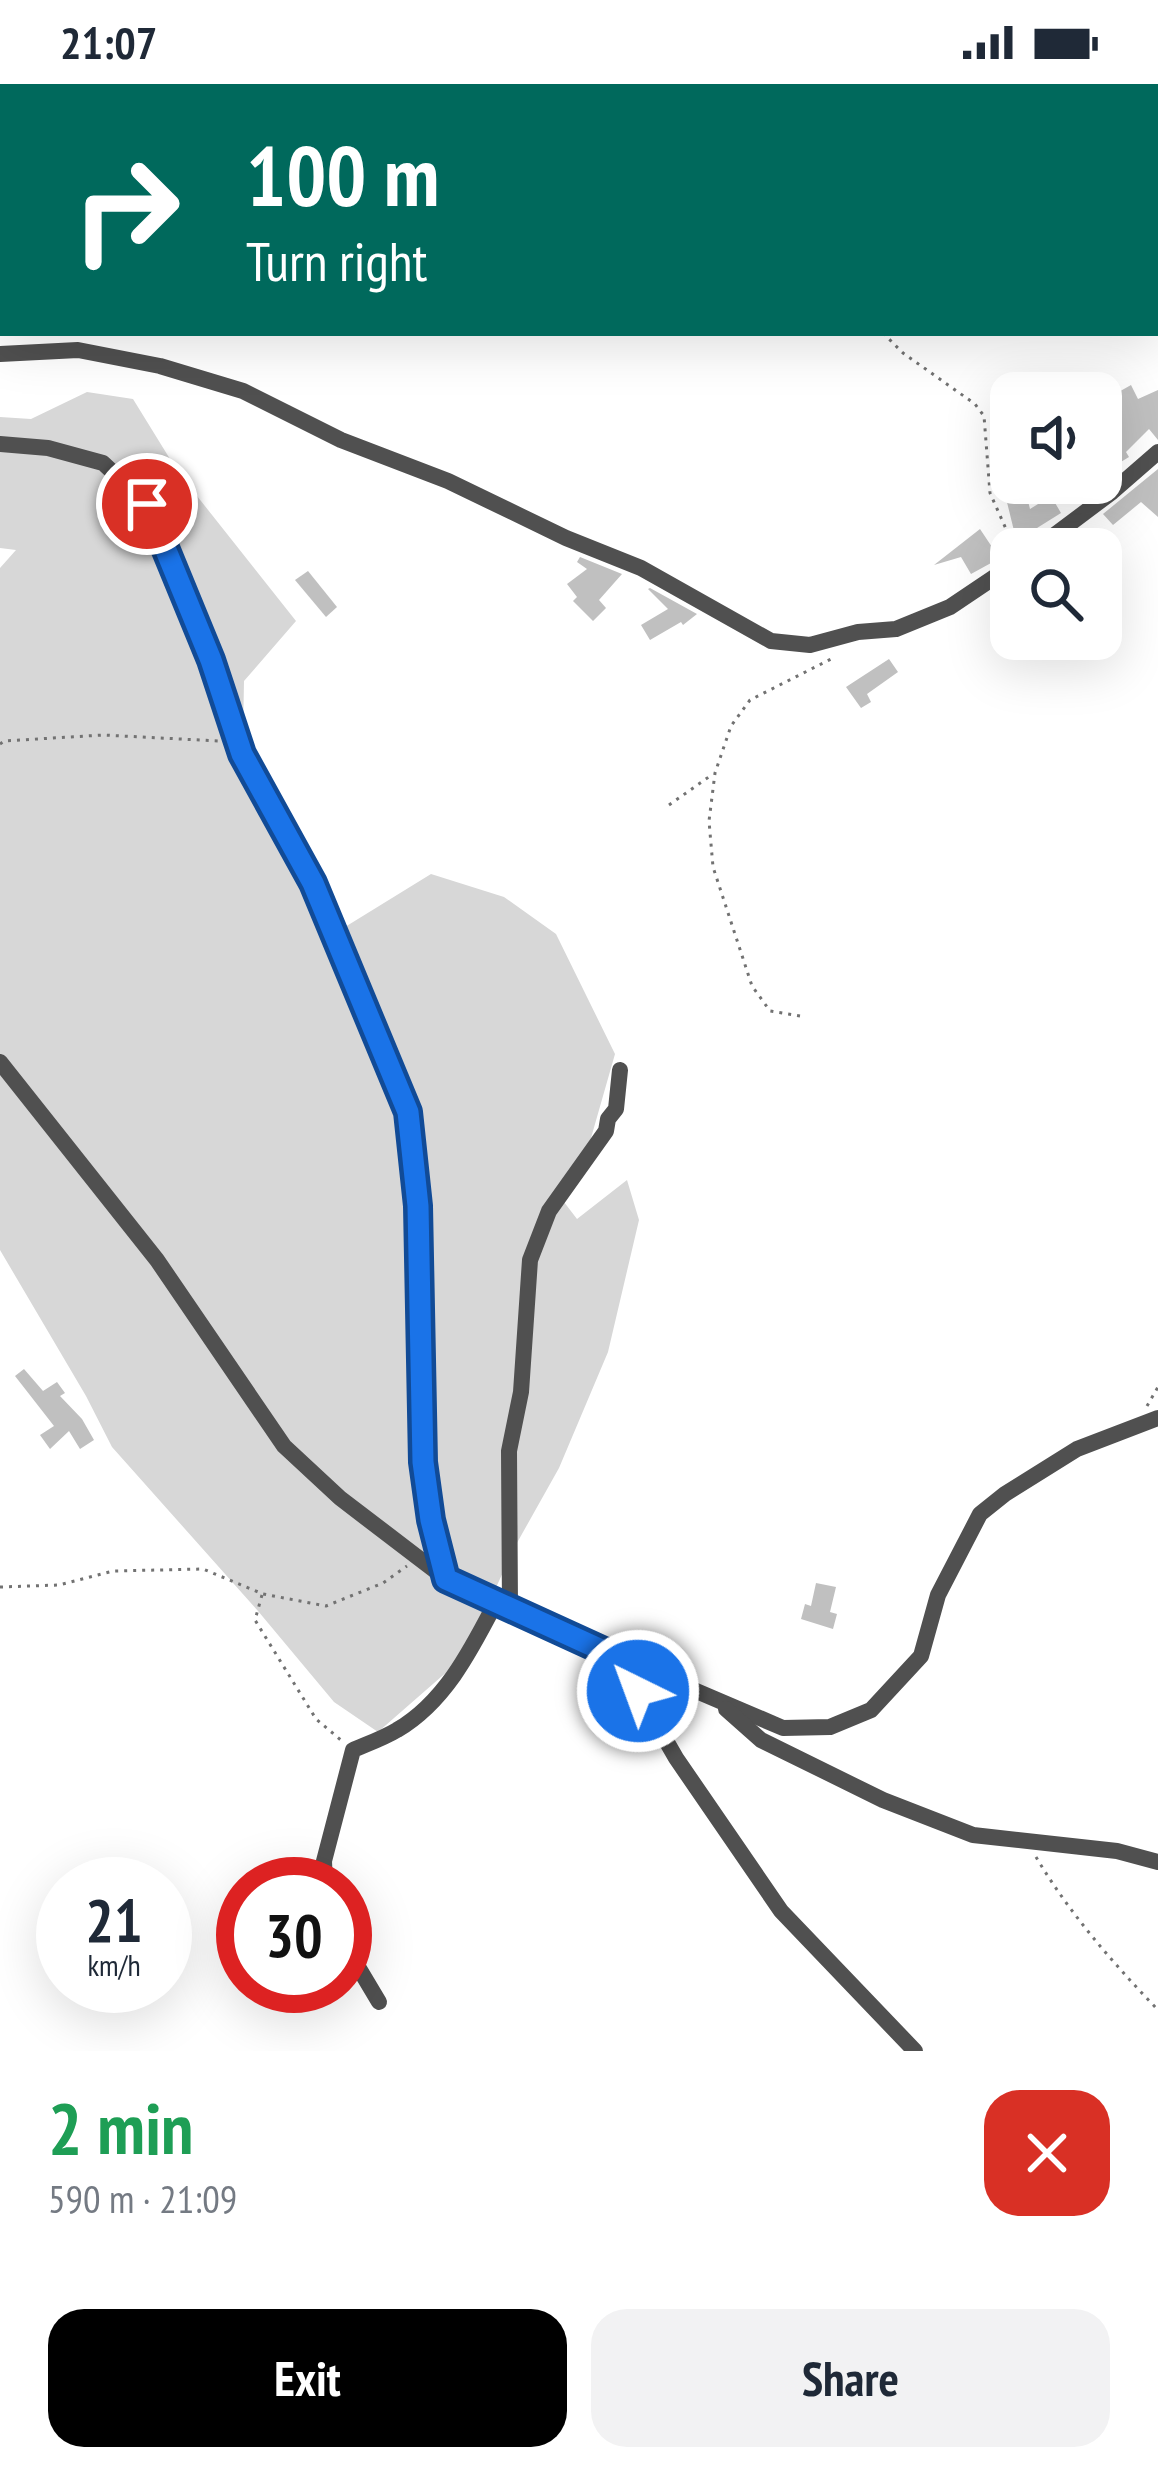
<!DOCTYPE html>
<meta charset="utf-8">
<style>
body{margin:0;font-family:"PT Sans Narrow",sans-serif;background:#f2f2f3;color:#1f2937;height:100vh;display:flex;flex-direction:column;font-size:45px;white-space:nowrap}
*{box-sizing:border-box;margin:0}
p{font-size:39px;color:#747a83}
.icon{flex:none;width:66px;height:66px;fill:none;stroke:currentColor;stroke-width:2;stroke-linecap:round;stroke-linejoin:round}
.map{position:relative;height:1967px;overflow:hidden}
.sheet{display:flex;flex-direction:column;background:#fff;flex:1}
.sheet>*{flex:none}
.hud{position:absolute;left:0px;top:0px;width:1158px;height:252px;box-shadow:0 12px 48px #0002;background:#00695c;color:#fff;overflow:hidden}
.fabs{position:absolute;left:990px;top:288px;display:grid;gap:24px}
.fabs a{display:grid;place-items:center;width:132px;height:132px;border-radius:24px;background:#fff;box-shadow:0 12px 48px #0002;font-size:60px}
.speed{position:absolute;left:36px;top:1773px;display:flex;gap:24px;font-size:60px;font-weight:700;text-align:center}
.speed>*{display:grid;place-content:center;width:156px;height:156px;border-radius:50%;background:#fff;box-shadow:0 12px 48px #0002;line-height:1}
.speed small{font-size:30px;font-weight:400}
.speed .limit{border:18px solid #d22;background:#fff;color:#111}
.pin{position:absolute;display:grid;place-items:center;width:102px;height:102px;color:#fff;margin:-51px;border:6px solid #fff;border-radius:50%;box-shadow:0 3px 12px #0007}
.me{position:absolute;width:132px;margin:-66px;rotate:318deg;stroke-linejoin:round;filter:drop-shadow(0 0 9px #0008)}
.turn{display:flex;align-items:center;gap:42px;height:252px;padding:0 48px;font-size:54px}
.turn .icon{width:156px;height:156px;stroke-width:2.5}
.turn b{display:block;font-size:84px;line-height:102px}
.round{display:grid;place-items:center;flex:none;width:126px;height:126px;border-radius:36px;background:#f2f2f3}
.overview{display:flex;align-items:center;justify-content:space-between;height:204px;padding:0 48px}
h1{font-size:72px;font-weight:700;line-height:90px;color:#1e9e55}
.button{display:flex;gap:24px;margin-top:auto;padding:24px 48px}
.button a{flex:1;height:138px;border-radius:36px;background:#000;color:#fff;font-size:48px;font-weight:700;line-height:138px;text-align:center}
.button a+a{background:#f2f2f3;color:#1f2937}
.status{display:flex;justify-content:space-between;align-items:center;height:84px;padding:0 60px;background:#fff;direction:ltr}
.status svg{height:33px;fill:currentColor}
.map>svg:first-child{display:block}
.green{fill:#d7d7d7}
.building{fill:#c0c0c0}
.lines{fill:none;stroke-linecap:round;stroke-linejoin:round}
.path{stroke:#727272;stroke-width:3;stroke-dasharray:3 6;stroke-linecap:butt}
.minor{stroke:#505050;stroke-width:16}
.route-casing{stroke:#114b97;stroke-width:30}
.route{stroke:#1a73e8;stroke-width:21}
</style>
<div class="status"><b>21:07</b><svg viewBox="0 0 49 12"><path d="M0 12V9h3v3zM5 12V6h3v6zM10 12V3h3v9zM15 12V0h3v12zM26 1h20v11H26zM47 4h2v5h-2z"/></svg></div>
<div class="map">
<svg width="1158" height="1967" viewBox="0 0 1158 1967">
<rect width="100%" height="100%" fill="#fff"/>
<!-- green -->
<path class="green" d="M87,308l46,7 45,73 118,149 -52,60 -1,54 89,200 99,-61 73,23 52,37 59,120 -30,105 -21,43 13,17 50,-39 12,40 -31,132 -49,116 -46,82 -48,106 -87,76 -44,-30 -76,-91 -146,-164 -26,-51 -86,-146v-682l16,-18 -16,-2v-131l31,2z"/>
<!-- building -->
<g class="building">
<path d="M1131,301l7,14 20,-9v50l-9,-11 -23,23 3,5 -28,17v-72z"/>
<path d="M1158,385v48l-17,-15 -28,23 -10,-11z"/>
<path d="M1025,405l5,20 21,-13 10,17 -24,15 1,4 -5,3 -17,4 -11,-45z"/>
<path d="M980,445l12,18 19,-11v16l-40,22 -10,-17 -27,8z"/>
<path d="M580,473l42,17 -23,26 7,8 -13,13 -20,-20 4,-4 -10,-13 20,-15 -10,-7z"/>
<path d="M308,487l29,36 -11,10 -31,-37z"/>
<path d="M650,504l47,26 -14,11 -2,-3 -31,18 -9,-15 27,-16 -20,-20z"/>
<path d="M889,575l9,13 -31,22 4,8 -10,6 -15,-21z"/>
<path d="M24,1285l19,22 14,-9 8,11 -5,3 22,23 12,21 -14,9 -11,-18 -19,18 -10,-14 14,-9 -39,-50z"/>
<path d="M816,1499l20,4 -6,25 7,2 -4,15 -32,-10 4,-15 6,2z"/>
</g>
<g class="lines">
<!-- path -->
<g class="path">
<path d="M671,0l3,3"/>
<path d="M883,249l20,20 72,51 9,12 6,77 25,56"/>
<path d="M0,660l4,-3 99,-6 116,6"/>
<path d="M669,721l44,-31"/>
<path d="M800,932l-30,-5 -18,-25 -39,-119 -4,-46 6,-48 16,-47 19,-26 85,-43"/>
<path d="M1147,1322l11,-19"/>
<path d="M0,1503l59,-2 54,-14 90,-2 60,25 63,12 57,-23 24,-17"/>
<path d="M262,1511l-7,25 61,99 26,22"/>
<path d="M1036,1773c34,57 76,105 122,153"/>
</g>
<!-- minor -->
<g class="minor">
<path d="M0,270l78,-4 82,16 83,25 98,49 107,41 118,57 75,30 130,73 39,4 48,-13 38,-3 54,-22 61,-41"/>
<path d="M0,360l48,4 55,15 44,41 64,156 31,94 71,129 95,229 10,94 5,256 8,58 15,59"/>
<path d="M1036,465l76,-57 46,-40"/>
<path d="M0,978l157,198 127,186 56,52 106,81 173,79 164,70 47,-1 41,-17 50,-54 17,-61 42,-81 25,-20 72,-45 81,-31"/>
<path d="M510,1524l-1,-157 12,-59 9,-132 19,-49 57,-80 2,-12 8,-10 4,-39"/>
<path d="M619,1575l57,99 105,153 134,140"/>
<path d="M726,1625l35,31 122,60 90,35 144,16 41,11"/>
<path d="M325,1800l-1,-23 29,-111c14,-6 31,-12 44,-20 48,-28 74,-80 99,-128"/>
<path d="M345,1861l34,57"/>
</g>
</g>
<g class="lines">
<defs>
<path id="route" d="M147,420l64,156 31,94 71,129 95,229 10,94 5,256 8,58 15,59 173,79 19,33"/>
</defs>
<!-- route casing -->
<use href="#route" class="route-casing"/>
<!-- route -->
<use href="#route" class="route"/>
</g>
</svg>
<div class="fabs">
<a><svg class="icon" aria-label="sound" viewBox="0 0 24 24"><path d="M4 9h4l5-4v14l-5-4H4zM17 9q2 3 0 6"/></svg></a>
<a><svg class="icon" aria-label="search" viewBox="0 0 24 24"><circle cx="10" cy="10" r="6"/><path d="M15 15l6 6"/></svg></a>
</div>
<div class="speed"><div>21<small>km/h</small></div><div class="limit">30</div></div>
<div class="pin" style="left:147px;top:420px;background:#d93025"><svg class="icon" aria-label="arrive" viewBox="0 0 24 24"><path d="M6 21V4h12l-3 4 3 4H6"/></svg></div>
<svg class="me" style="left:638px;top:1607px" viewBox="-20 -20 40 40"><circle r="17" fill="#1a73e8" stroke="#fff" stroke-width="3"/><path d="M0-11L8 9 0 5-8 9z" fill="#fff"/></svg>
<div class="hud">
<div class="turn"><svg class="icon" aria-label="right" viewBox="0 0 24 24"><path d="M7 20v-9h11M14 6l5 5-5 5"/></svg><div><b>100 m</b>Turn right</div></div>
</div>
</div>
<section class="sheet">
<div class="overview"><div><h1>2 min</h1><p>590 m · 21:09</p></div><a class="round" style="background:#d93025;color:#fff"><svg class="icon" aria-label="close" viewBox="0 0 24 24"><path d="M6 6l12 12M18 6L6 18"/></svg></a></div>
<div class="button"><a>Exit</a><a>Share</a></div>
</section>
